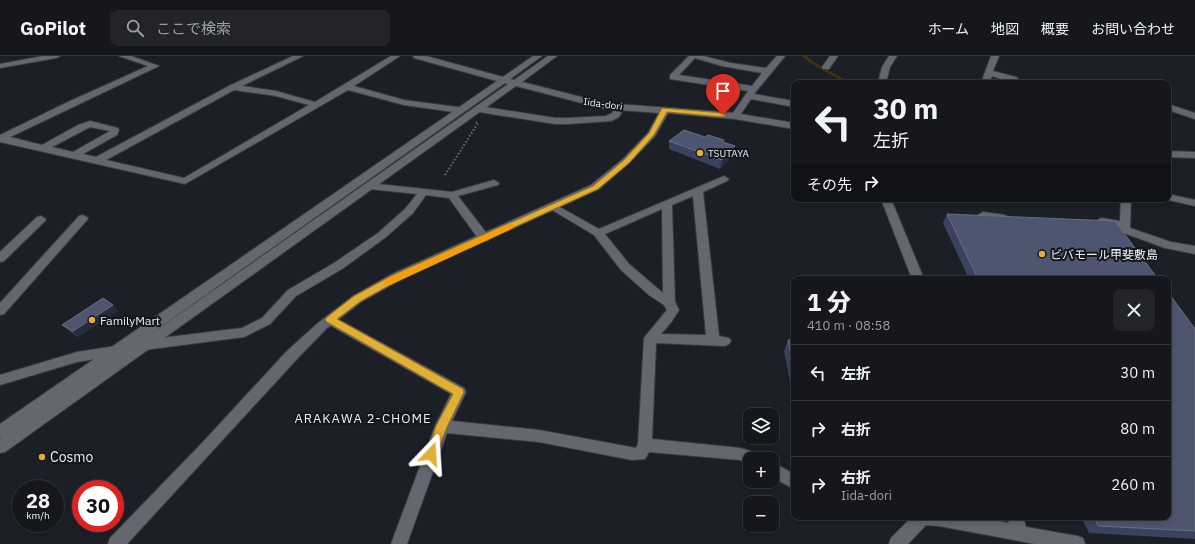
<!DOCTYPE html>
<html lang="ja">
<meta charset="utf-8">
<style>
body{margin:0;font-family:"IBM Plex Sans","Noto Sans JP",sans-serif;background:#222429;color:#f1f3f6;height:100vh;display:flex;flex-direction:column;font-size:15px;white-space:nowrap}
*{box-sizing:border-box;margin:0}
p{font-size:13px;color:#9d9fa3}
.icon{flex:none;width:22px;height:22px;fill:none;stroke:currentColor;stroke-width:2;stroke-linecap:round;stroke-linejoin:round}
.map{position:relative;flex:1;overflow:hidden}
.sheet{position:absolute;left:791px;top:220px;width:380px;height:244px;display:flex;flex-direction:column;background:#15171c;border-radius:8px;box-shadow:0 2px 6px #0003,0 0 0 1px #34363b}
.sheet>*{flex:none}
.guide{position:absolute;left:791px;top:24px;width:380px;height:122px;border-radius:8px;box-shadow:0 2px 6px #0003,0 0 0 1px #34363b;background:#15171c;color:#f1f3f6;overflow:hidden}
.fabs{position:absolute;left:743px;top:352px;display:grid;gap:8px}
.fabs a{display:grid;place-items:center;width:36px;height:36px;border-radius:8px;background:#15171c;box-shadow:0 2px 6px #0003,0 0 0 1px #34363b;font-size:20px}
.speed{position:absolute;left:12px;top:424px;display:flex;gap:8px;font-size:20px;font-weight:700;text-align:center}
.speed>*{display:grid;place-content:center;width:52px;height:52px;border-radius:50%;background:#15171c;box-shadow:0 2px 6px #0003,0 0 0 1px #34363b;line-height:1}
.speed small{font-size:10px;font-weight:400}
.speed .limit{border:6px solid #d22;background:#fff;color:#111}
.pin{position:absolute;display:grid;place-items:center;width:34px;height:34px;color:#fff;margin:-41px -17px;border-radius:50% 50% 50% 0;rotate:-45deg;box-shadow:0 0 4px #0007}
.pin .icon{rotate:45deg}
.me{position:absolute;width:44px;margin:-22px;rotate:20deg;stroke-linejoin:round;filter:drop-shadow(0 0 3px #0008)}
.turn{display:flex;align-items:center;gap:14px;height:84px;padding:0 16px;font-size:18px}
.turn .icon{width:52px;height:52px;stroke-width:2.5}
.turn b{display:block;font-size:28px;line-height:34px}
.then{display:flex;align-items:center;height:38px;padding:0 16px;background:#0003;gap:8px;font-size:15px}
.round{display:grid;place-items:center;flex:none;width:42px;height:42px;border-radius:8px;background:#222429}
.headline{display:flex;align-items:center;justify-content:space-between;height:68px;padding:0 16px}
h1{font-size:24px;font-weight:800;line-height:30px}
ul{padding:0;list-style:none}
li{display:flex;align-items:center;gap:12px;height:56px;padding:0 16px;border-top:1px solid #34363b}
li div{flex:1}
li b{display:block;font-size:15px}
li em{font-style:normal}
header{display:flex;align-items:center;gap:24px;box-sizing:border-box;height:56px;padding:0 20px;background:#15171c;border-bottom:1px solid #34363b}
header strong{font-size:19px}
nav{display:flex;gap:22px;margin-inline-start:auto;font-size:14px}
.search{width:280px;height:36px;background:#222429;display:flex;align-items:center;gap:10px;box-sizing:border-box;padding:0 14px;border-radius:8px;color:#9d9fa3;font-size:15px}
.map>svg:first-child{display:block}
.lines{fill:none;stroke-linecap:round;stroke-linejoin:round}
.stream{stroke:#40310f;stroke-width:3}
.street-casing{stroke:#3a3c41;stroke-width:2}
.secondary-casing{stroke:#3a3c41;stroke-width:2}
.path{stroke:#686a70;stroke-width:2;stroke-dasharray:1.5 2;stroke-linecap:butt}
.street{fill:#646770;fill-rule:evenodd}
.secondary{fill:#646770;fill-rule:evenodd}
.wall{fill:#3a425d}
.shaded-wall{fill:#262c40}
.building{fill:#4e556e;stroke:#676d83}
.route{fill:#e1af34;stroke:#927222}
.slow{fill:#f59e0b}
.poi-dot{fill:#e1af34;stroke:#13161d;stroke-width:1.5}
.labels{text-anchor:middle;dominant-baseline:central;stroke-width:4;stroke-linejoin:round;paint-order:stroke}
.far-street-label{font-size:10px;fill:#edeff4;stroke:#13161d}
.far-poi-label{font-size:10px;fill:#edeff4;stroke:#13161d;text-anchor:start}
.poi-label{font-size:12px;fill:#edeff4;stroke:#13161d;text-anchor:start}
.neighbourhood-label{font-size:13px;letter-spacing:1px;fill:#edeff4;stroke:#13161d}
.near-poi-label{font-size:14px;fill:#edeff4;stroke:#13161d;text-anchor:start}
</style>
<header>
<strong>GoPilot</strong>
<div class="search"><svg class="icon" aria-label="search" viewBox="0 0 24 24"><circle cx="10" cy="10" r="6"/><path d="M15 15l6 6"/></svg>ここで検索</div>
<nav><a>ホーム</a><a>地図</a><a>概要</a><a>お問い合わせ</a></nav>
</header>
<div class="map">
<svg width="1195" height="488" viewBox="0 0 1195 488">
<rect width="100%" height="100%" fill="#1c1f26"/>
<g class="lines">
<!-- stream -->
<path class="stream" d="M804,0l9,7 35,20"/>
<defs>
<g id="street">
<path d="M119,0h12l28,10 -149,71 32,8 36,-20 12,-4 28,7 1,2 -2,5 -34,19 13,3 135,-72 62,-29h10l-61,30 34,5 39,11 76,-46h9l-46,30 50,14 60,8 1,2 -4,3 -57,-8 -56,-15 -163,94 -185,-42v-7l68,-33 80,-36zM234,34l42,6 33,9 -125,73 -78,-18zM90,71l20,4 -37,21 -21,-5z"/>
<path d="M689,0h14l28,7 35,5 11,-12h8l-31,38 40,7v6l-43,-8 -13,19h-6l-1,-2 17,-25 -78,-12v-4zM695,2l27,8 40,7 -10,13 -73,-11z"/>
<path d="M830,0h8l-9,13h-6l-1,-2z"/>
<path d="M889,0h8l-7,11 -4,16h-8l4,-16z"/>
<path d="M991,0h8l-6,15 23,6 7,6h-9l-22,-7 -3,7h-8z"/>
<path d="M620,48l4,3 -5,10 -8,4 -43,3h-13l-76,-12 -4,-3 4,-3 76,12h13l38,-2 6,-3 5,-8z"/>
<path d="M1168,48l27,9v6l-27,-9z"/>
<path d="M1168,95l27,1v6l-27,-1z"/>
<path d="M724,120l5,3 -2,2 -24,11 16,144 10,2 2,3 -2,3 -4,2 -69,-3 -4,96 88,9 21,6 2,5h-13v5l-10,-4 -91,-8 -4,7 -13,1 -93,-18 -92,-9 -40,111h-16l44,-118 16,-32 -125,-71 -2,-3 2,-3 4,-2 4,2 130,71 2,4 -14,29 87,9 97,18 2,-4 6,-106 23,-28 -3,-5 -15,-10 -28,-25 -27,-35 -47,-28 5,-3 4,1 43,24zM693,140l13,139 -45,-1 11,-13 7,-11 -4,-8 -3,-97zM662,153l1,84 -34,-29 -24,-30z"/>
<path d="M494,124l5,3 -1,2 -40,11 30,39 1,3 -1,3h-8l-31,-43 -23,-3 -13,18 -27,24 -44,32 -46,27 -26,28 -26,13 -100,13 -5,-2 -1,-3 1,-3 5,-2 98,-12 20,-10 26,-28 46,-27 44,-30 27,-24 12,-15 -48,-5 -5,-3 1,-2 4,-1 83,9z"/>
<path d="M881,143h10l33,80h-12z"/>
<path d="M1121,143h10l-1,29 41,14 24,4v8l-30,-6 -44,-16 -1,-4 -23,-5 -1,-2 5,-3 19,3z"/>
<path d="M983,156l22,3 5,3 -5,3 -26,-4 -1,-2z"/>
<path d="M83,159l5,3 -1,2 -83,94 -4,1v-12l79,-87z"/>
<path d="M41,160l5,3 -1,2 -41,40 -4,1v-10l37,-35z"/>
<path d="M116,290l5,1 1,4 -1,4 -44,7 -77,23v-10l77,-23z"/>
<path d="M772,406l22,12v15l-22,-12z"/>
<path d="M910,461h64l35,6 -2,-6h16l3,10 51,9 6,2 2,6h-50l-96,-18 -13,-1 -18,19h-19l2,-6 20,-20z"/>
</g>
<g id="secondary">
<path d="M43,0h17l-4,2 -56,10v-4z"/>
<path d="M413,0h13l77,21 30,-21h9l-32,23 4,1 34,-24h9l-35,26 83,21 130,10 59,10v6l-59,-10 -67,-6 -13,23 -26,27 -30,26 -199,91 -39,22 -35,27 -29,30 -170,185h-19l2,-6 93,-96 84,-91 31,-28 35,-27 39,-22 199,-89 32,-26 25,-26 11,-20 -54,-4 -89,-23 -511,366 -5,1v-14l2,-2 -2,1v-14l497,-343 -83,-23zM505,27l3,1 -380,266z"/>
<path d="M1168,138l27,6v6l-31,-7h4z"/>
</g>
</defs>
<!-- street casing -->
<use href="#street" class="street-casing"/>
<!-- secondary casing -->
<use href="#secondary" class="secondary-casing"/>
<!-- path -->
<path class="path" d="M445,119l33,-52 -2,-1"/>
<!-- street -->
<use href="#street" class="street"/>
<!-- secondary -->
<use href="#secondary" class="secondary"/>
</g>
<!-- wall -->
<g class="wall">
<path d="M705,81l19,5 10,12 -14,15 -51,-20v-8z"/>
<path d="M947,158l211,65h-189l-26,-56z"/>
<path d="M118,255l-40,26 -10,-7 -6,-5z"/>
<path d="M1195,273v210l-106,-6 -8,-16h87z"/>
<path d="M788,284h6v62l-10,-51z"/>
</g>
<!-- shaded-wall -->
<g class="shaded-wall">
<path d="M735,90l-1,8 -14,15 2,-9z"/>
<path d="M113,249l5,6 -40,26 -5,-6z"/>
</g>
<!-- building -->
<g class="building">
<path d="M684,74l21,7 3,-2 16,5 -1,2 12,4 -13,14 -53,-19z"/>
<path d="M947,158l168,7 43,58h-180z"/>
<path d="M1168,236l27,37v202l-97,-5 -4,-9h74z"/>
<path d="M103,242l10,7 -40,26 -11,-6z"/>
<path d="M788,284h6v31z"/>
</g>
<!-- route -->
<path class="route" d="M662,52l61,5 3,2 -3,2 -56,-5 -13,23 -25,28 -31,26 -199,91 -38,21 -24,18 126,70 1,3 -17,35 -12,31 -4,1 -4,-1 -1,-4 10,-28 17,-32 -126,-72 -2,-2 2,-3 27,-21 39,-21 200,-89 31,-26 25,-27z"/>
<!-- slow -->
<path class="slow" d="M510,167l3,1v4l-123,57h-6l-1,-3 1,-2z"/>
<!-- markers -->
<g class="poi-dot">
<circle cx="700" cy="97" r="4"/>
<circle cx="1042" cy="198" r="4"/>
<circle cx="92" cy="264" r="4"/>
<circle cx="42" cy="401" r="4"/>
</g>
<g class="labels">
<!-- far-street labels -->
<g class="far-street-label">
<text transform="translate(603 48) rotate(8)">Iida-dori</text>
</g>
<!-- far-poi labels -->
<g class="far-poi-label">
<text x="708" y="97">TSUTAYA</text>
</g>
<!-- poi labels -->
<g class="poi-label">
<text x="1050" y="198">ビバモール甲斐敷島</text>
<text x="100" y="264">FamilyMart</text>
</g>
<!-- neighbourhood labels -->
<g class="neighbourhood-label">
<text x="363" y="362">ARAKAWA 2-CHOME</text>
</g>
<!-- near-poi labels -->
<g class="near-poi-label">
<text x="50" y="401">Cosmo</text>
</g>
</g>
</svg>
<div class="fabs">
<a><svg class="icon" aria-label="layers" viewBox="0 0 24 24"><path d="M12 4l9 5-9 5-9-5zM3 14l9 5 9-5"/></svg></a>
<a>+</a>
<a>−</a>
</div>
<div class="speed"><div>28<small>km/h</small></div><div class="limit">30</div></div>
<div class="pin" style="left:723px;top:59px;background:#d93025"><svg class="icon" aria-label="arrive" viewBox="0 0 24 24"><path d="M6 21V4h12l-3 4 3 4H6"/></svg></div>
<svg class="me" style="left:431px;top:398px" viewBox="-20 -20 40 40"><path d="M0-17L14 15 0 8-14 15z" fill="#e1af34" stroke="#fff" stroke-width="4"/></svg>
<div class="guide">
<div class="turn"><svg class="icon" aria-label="left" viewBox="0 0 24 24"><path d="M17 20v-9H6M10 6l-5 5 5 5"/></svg><div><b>30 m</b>左折</div></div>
<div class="then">その先<svg class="icon" aria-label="right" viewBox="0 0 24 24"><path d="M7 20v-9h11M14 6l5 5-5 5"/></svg></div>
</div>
<section class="sheet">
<div class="headline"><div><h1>1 分</h1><p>410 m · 08:58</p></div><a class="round"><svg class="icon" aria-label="close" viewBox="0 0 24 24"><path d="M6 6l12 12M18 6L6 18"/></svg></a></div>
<ul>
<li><svg class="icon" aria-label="left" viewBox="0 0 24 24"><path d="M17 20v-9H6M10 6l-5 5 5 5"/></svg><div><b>左折</b></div><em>30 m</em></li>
<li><svg class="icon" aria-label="right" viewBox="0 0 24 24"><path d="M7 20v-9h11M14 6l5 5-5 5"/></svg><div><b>右折</b></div><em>80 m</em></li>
<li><svg class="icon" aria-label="right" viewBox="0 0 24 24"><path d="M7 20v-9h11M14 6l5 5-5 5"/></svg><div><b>右折</b><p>Iida-dori</p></div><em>260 m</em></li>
</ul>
</section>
</div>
